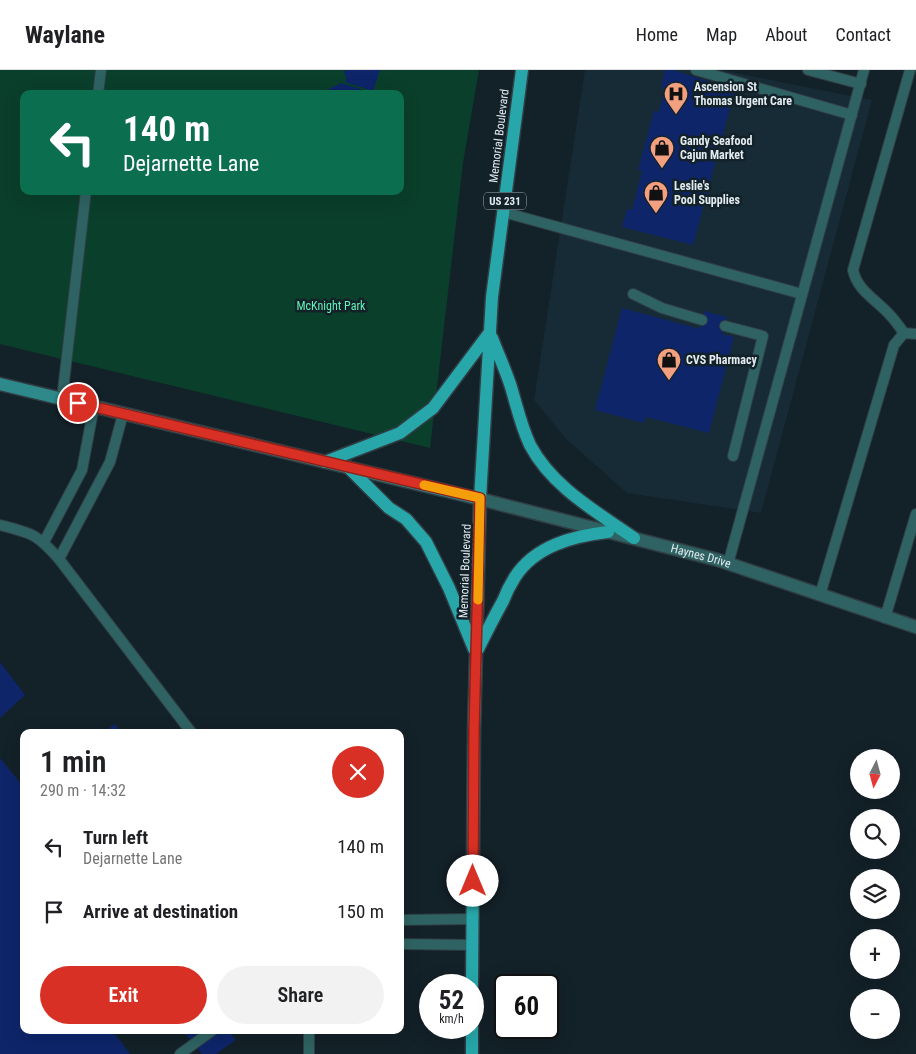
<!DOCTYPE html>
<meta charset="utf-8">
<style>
body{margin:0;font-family:"Roboto Condensed",sans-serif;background:#f2f2f2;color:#202124;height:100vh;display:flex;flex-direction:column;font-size:19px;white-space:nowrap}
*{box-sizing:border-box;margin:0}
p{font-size:16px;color:#757577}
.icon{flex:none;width:28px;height:28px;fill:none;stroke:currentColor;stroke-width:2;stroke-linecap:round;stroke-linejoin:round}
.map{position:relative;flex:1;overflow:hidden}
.panel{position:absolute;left:20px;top:659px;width:384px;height:305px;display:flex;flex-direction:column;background:#fff;border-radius:10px;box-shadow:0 5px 20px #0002}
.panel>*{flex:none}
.banner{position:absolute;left:20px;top:20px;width:384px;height:105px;border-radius:10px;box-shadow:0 5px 20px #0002;background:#0b6e4f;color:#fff;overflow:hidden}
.needle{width:32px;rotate:186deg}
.tools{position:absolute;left:850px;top:679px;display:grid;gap:10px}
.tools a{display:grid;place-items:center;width:50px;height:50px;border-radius:50%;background:#fff;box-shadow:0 5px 20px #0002;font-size:25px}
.speed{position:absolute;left:419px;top:904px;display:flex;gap:10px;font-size:25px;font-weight:700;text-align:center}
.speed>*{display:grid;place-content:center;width:65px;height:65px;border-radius:50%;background:#fff;box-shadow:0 5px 20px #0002;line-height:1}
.speed small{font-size:12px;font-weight:400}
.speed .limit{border:2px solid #111;border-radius:8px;background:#fff;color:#111}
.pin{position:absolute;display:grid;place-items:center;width:42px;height:42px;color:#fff;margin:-21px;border:2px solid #fff;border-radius:50%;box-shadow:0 1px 5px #0007}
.me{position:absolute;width:55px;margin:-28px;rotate:0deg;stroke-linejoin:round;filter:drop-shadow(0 0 4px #0008)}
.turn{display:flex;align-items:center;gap:18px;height:105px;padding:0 20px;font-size:22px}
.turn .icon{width:65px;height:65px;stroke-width:2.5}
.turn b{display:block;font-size:35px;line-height:42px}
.round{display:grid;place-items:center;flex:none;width:52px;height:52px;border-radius:26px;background:#f2f2f2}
.overview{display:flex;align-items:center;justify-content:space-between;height:85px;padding:0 20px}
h1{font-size:30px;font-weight:600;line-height:38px}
.primary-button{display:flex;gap:10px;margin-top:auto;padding:10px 20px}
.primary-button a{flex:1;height:58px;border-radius:30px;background:#d93025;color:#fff;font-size:20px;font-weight:600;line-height:58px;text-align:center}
.primary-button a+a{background:#f2f2f2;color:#202124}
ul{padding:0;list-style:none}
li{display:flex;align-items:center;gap:15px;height:65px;padding:0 20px}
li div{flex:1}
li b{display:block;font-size:19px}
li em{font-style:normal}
header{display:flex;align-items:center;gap:30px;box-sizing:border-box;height:70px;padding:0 25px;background:#fff;border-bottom:1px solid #e0e0e0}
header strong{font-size:24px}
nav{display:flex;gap:28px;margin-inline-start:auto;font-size:18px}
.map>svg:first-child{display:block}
.built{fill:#162b35}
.green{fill:#0a3f2b;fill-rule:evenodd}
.building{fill:#0e256a}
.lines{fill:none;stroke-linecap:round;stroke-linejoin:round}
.service-casing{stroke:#303d44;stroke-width:12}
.tertiary-casing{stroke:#303d44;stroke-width:15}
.secondary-casing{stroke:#303d44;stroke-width:15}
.primary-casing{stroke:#303d44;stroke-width:15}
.service{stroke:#2f6363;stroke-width:10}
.tertiary{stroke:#2f6363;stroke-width:12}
.secondary{stroke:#2e898b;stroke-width:12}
.primary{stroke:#27a7a9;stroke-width:12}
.route-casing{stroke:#8d1f18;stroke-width:12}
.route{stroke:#d93025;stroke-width:9}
.slow{stroke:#f59e0b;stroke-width:9}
.labels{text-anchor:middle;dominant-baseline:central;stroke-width:5;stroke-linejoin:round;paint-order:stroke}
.shield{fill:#132128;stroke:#a4aeb4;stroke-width:1}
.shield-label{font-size:11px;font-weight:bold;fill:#e2ebf0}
.poi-label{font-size:12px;font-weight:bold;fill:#e2ebf0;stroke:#132128;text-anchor:start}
.street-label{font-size:12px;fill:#e2ebf0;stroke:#132128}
.park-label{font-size:12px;fill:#62f3b6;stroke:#132128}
</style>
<header>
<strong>Waylane</strong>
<nav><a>Home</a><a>Map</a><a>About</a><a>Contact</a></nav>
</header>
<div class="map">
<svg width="916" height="984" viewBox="0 0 916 984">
<rect width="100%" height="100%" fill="#132128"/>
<!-- built -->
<path class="built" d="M585,0h136l151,30 -111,413 -134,-20 -61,-54 -32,-39z"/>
<!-- green -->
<path class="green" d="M0,0h479l-16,93 -33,285 -430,-104zM24,24h376v97h-376z"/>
<!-- building -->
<g class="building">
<path d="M345,0h35l-7,21 -28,-9 2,-6 -3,-1z"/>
<path d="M665,0h8l62,20 -42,155 -71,-18 5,-18 5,1 10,-39 -4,-1 16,-59 5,1 6,-24 -4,-1z"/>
<path d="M341,13l32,10v1h-54z"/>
<path d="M622,238l78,21 4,-18 23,6 -5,17 12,3 -25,96 -63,-16 -2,6 -49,-13z"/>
<path d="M0,592l25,33 -25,23z"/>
<path d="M115,654l6,8h-18z"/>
<path d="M0,688l24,29v243h88l18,24h-130z"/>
<path d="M182,960h46l8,10 -20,14h-14z"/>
</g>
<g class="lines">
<defs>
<g id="service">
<path d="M696,0l156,45"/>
<path d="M808,0l53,14"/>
<path d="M910,0l-57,200c4,20 22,29 36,44 5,5 10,12 15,19l12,1"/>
<path d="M98,24l3,-24"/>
<path d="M503,142l299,82"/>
<path d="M633,224l29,14 40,12"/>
<path d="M725,256l38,10 -30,120"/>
<path d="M62,329l24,-208"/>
<path d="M0,455c32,8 37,9 59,34l132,173"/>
<path d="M44,472l38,-72 12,-64"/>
<path d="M59,489l51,-97 13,-48"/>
<path d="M728,494l136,-494"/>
<path d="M820,525l74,-250 10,-12"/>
<path d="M885,548l31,-104"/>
<path d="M400,850l72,-1"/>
<path d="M400,874l72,1"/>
<path d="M309,960v24"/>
<path d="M180,984l33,-24"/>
</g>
<g id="tertiary">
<path id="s1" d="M480,429l238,61 198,67"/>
</g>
<path id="secondary" d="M0,314l480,115"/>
<g id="primary">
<path d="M492,268c6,16 14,33 19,49 6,20 10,39 19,58 22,42 67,67 104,93"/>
<path d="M325,392l75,-29 33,-25 57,-76"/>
<path d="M348,397l41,41 17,11 20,23 23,46 25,61"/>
<path d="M478,579c8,-16 16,-32 25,-48 3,-8 7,-16 12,-24 20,-31 58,-41 93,-45"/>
<path d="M472,915l2,-254 6,-232 12,-202 30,-227"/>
<path d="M472,984v-26"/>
</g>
</defs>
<!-- service casing -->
<use href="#service" class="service-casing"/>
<!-- tertiary casing -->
<use href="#tertiary" class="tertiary-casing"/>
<!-- secondary casing -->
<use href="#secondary" class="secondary-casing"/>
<!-- primary casing -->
<use href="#primary" class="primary-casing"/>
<!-- service -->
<use href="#service" class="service"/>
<!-- tertiary -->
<use href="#tertiary" class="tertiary"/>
<!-- secondary -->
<use href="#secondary" class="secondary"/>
<!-- primary -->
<use href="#primary" class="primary"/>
</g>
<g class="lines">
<defs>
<path id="route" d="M78,333l402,95 -6,233 -1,150"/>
</defs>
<!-- route casing -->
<use href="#route" class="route-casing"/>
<!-- route -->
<use href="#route" class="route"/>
<!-- slow -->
<path class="slow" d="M424,415l56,13 -2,102"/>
</g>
<!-- icons -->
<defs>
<symbol id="hospital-pin" viewBox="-11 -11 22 30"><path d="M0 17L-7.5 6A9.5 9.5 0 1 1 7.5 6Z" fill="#f2a080" stroke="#132128"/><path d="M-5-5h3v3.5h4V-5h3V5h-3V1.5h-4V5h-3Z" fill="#111"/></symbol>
<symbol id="shop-pin" viewBox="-11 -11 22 30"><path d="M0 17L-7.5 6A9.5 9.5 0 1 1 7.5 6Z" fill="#f2a080" stroke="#132128"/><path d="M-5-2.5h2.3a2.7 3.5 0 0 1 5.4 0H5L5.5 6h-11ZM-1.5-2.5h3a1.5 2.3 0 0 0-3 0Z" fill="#111"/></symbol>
</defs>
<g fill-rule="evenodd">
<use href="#hospital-pin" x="662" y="10" width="28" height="38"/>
<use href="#shop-pin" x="648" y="64" width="28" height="38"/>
<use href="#shop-pin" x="642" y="109" width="28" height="38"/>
<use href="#shop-pin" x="655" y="276" width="28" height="38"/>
</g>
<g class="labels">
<!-- shield labels -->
<rect class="shield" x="484" y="122.5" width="42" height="17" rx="4"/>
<g class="shield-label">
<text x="505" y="131">US 231</text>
</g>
<!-- poi labels -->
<g class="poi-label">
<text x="694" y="17">Ascension St<tspan x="694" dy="14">Thomas Urgent Care</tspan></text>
<text x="680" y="71">Gandy Seafood<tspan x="680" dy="14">Cajun Market</tspan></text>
<text x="674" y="116">Leslie's<tspan x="674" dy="14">Pool Supplies</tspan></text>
<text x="686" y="290">CVS Pharmacy</text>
</g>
<!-- street labels -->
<g class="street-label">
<text transform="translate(499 66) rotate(-83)">Memorial Boulevard</text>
<text stroke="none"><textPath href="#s1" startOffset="228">Haynes Drive</textPath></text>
<text transform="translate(465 501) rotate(-88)">Memorial Boulevard</text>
</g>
<!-- park labels -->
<g class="park-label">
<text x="331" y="236">McKnight Park</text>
</g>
</g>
</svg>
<div class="tools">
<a><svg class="needle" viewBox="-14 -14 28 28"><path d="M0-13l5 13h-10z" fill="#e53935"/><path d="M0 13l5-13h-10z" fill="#757577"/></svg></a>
<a><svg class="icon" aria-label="search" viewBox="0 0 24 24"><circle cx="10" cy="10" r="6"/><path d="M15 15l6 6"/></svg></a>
<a><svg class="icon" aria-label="layers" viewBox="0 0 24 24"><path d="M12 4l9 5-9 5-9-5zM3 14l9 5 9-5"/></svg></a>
<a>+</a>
<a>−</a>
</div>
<div class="speed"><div>52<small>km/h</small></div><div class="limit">60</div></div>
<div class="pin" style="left:78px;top:333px;background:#d93025"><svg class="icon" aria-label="arrive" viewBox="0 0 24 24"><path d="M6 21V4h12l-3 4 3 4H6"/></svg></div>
<svg class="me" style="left:473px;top:811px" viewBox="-20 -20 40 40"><circle r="19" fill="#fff"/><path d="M0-13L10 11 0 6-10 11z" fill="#d93025"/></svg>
<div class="banner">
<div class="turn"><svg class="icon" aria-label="left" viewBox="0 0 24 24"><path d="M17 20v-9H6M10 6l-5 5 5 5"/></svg><div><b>140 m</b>Dejarnette Lane</div></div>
</div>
<section class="panel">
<div class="overview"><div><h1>1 min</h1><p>290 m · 14:32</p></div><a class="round" style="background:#d93025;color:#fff"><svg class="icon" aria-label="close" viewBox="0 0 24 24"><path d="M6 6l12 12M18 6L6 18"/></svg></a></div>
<ul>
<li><svg class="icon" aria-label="left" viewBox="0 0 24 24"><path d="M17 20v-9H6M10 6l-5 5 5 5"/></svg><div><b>Turn left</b><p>Dejarnette Lane</p></div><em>140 m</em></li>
<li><svg class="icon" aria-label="arrive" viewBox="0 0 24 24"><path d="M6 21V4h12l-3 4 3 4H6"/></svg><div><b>Arrive at destination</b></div><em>150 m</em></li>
</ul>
<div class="primary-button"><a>Exit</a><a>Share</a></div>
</section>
</div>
